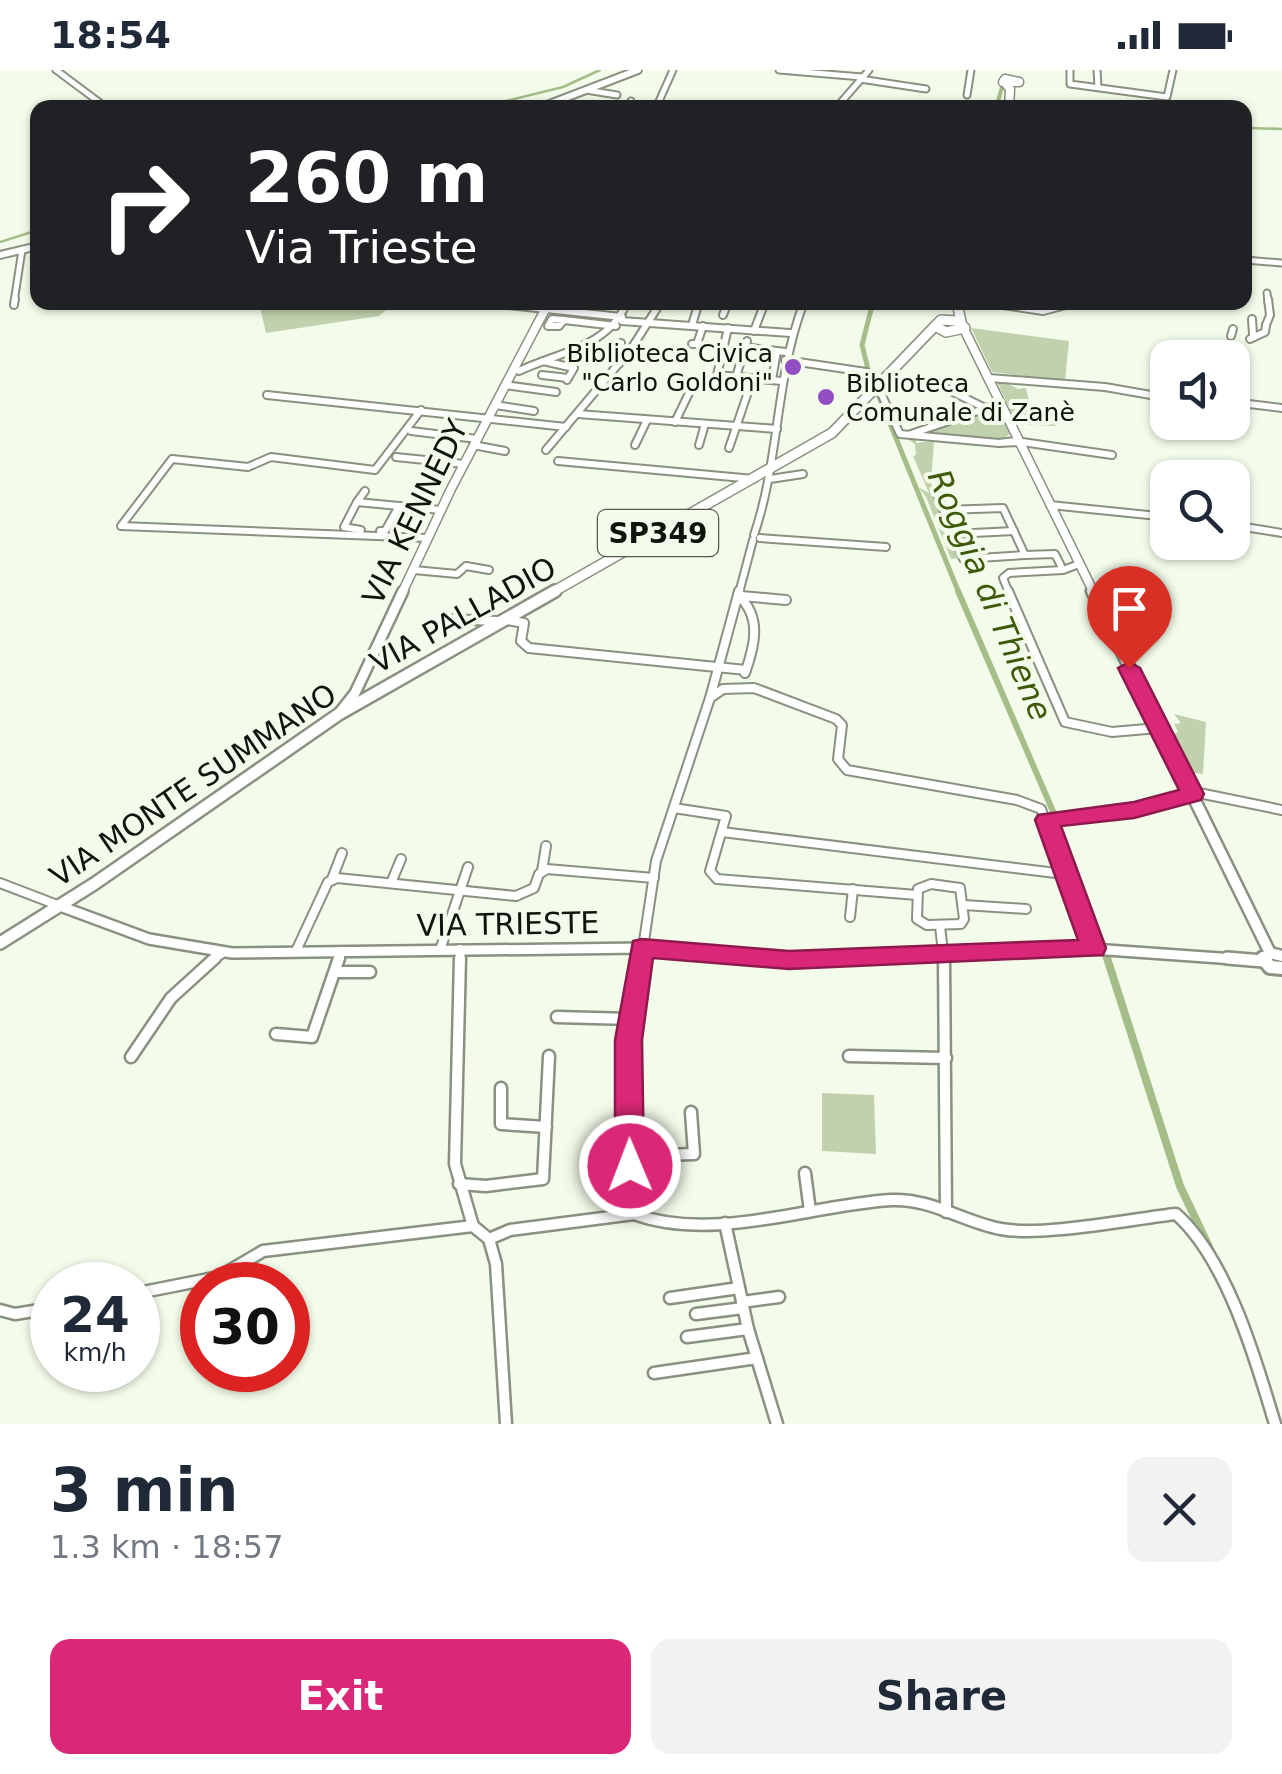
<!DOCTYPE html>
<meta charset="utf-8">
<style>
body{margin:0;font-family:"DejaVu Sans",sans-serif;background:#f2f2f3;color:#1f2937;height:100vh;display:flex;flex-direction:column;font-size:38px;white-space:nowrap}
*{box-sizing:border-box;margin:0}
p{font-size:32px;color:#747a83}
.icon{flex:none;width:55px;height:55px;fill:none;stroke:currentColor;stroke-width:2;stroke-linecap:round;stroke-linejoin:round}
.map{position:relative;height:1354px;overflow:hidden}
.panel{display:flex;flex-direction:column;background:#fff;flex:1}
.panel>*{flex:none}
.hud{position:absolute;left:30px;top:30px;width:1222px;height:210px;border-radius:20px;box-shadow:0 2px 8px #0004;background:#202124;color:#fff;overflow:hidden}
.tools{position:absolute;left:1150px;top:270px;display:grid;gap:20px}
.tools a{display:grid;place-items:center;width:100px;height:100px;border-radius:20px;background:#fff;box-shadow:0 2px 8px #0004;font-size:50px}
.speed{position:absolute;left:30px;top:1192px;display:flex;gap:20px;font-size:50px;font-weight:700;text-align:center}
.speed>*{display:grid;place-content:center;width:130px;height:130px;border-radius:50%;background:#fff;box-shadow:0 2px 8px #0004;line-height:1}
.speed small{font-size:25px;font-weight:400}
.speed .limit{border:15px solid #d22;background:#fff;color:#111}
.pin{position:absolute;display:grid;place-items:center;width:85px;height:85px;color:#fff;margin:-102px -42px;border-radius:50% 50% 50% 0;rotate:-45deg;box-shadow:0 0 10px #0007}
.pin .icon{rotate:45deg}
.me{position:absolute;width:110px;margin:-55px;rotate:359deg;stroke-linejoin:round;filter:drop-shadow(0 0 8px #0008)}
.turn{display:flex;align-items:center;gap:35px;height:210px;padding:0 50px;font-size:45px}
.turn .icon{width:130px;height:130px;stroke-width:2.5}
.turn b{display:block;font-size:70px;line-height:85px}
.round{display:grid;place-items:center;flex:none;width:105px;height:105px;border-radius:20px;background:#f2f2f3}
.summary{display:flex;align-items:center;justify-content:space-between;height:170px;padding:0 50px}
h1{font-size:60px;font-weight:700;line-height:75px}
.action{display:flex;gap:20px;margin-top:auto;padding:20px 50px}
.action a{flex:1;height:115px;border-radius:20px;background:#db2777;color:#fff;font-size:40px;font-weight:700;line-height:115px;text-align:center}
.action a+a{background:#f2f2f3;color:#1f2937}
.status{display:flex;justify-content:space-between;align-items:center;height:70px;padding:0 50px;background:#fff;direction:ltr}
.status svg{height:28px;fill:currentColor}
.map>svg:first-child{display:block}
.green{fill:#c1d1ae}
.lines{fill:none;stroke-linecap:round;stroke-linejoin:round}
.stream{stroke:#a5bd88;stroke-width:2.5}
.canal-far3{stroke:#a5bd88;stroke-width:4}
.canal-far2{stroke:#a5bd88;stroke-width:5}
.canal-far1{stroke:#a5bd88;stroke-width:6}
.canal{stroke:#a5bd88;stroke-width:8}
.minor-far3-casing{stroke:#899181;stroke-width:9}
.minor-far2-casing{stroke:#899181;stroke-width:10}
.minor-far1-casing{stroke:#899181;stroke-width:12}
.minor-casing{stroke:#899181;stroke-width:15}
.tertiary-far3-casing{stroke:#899181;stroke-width:9}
.tertiary-far2-casing{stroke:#899181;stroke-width:11}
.tertiary-far1-casing{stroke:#899181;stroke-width:14}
.tertiary-casing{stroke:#899181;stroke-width:16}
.secondary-far3-casing{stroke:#899181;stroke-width:10}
.secondary-far2-casing{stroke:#899181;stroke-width:11}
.secondary-far1-casing{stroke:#899181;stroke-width:15}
.secondary-casing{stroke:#899181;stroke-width:18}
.primary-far2-casing{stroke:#899181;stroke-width:11}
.primary-far1-casing{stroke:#899181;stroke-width:12}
.primary-casing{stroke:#899181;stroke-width:16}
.minor-far3{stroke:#fff;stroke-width:5}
.minor-far2{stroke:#fff;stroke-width:6}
.minor-far1{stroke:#fff;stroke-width:8}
.minor{stroke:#fff;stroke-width:10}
.tertiary-far3{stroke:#fff;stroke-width:5}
.tertiary-far2{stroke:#fff;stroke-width:8}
.tertiary-far1{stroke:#fff;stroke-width:9}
.tertiary{stroke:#fff;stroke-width:11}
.secondary-far3{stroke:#fff;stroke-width:6}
.secondary-far2{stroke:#fff;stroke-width:8}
.secondary-far1{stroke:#fff;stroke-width:10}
.secondary{stroke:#fff;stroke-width:12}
.primary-far2{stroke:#fff;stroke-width:8}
.primary-far1{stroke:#fff;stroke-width:9}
.primary{stroke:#fff;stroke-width:11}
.route{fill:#db2777;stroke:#8e194d;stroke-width:2.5}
.poi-dot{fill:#914ec3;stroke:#f3fcea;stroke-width:4}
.labels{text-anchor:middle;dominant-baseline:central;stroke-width:8;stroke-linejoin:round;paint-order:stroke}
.far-poi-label{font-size:25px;fill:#11130d;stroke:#f3fcea;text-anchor:end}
.shield{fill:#f3fcea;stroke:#55594f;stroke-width:2.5}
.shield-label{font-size:28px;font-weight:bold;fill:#11130d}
.street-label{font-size:30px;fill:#11130d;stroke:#f3fcea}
.water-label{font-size:32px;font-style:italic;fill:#3e5a09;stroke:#f3fcea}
</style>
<div class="status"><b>18:54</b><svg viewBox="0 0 49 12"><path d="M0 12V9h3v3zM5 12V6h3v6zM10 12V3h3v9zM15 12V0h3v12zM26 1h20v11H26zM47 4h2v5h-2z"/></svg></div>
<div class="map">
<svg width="1282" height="1354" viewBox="0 0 1282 1354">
<rect width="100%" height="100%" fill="#f3fcea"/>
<!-- green -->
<g class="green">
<path d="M259,233v-1l135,1 -15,13 -113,17z"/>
<path d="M971,258l98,13 -4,40 -73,-9z"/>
<path d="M1001,310l17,9 8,-1 3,13 -5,1 1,10 41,-1 -9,1 -1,8 8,2 -7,-1 -1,5 -39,-2 -20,-42z"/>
<path d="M1000,337l10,27 -9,6 -84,-6z"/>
<path d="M904,367l12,1v5l18,-2 -3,42 29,75 -9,1 -25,-62 -8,-10 11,6 -16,-37 3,-1 -1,-11z"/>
<path d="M1174,644l32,8 -3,52 -15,-2 -18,-37 8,-3 -4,-8 7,-1z"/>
<path d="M822,1023l52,2 2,59 -54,-3z"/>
</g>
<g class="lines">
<!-- stream -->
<g class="stream">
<path d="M477,38l86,-21 37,-17"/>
<path d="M1250,58l32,1"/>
<path d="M0,172l38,-12"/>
</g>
<!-- canal-far3 -->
<path class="canal-far3" d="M996,38l6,-21"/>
<!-- canal-far2 -->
<g class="canal-far2">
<path d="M868,299l-6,-24 11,-43"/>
<path d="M878,324l81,199"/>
</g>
<!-- canal-far1 -->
<g class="canal-far1">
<path d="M958,521l97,225"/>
<path d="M1055,754l44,118"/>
<path d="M1105,882l3,9"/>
</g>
<!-- canal -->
<path class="canal" d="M1107,888l73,228 31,65"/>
<defs>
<g id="minor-far3">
<path d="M779,0l83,7"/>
<path d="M1070,0v14l97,13 6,-27"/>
<path d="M1097,0l1,17"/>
<path d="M860,9l66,10"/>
<path d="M586,20l31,5"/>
<path d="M967,25l4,-25"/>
<path d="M626,38l5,-7"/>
<path d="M1267,223l1,9"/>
<path d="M14,232l8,-52"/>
</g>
<g id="minor-far2">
<path d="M480,232l142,15"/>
<path d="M783,232l20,2"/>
<path d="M983,232l60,9 34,-9"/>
<path d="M14,235l1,-6"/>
<path d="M723,245l5,-13"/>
<path d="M552,249l12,1 -5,6h-11z"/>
<path d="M1252,249l1,16"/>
<path d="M564,250l52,6"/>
<path d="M622,251l168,12"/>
<path d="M692,255l7,-23"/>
<path d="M1266,255l4,-10 -2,-16"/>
<path d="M728,258l-11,47 65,6"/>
<path d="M754,261l11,-29"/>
<path d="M1231,266l2,-7"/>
<path d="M1250,269l15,-7 1,-7"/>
<path d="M692,274h5l6,-18"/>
<path d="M743,277l43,5"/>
<path d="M785,290l81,12 15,14"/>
<path d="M543,291l31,7 -7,12"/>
<path d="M619,294l-6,-3 8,-18"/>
<path d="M519,301c40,-19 90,-24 108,-69"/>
<path d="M542,305l26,3"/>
<path d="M736,307l11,-36"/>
<path d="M989,308l116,9 63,11"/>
<path d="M772,310l5,-29"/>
<path d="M505,315l51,7"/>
<path d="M945,318l40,20"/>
<path d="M879,319l21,45 99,9"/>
<path d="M267,325l299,32"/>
<path d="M1232,332l50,6"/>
<path d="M495,335l39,6"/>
<path d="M421,340l-46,60 -104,-13 -23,10 -76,-8 -51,67 307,12"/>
<path d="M578,344l199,15"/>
<path d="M675,352l15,-31"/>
<path d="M411,361l66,8"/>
<path d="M911,364l90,-31"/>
<path d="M1020,372l-21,1 16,-2 97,14"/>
<path d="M473,375l32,6"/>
<path d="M635,375l12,-25"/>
<path d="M699,375l6,-21"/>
<path d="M729,378l19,-56"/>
<path d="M546,380l85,-101 30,-47"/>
<path d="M396,387l68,7"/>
<path d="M558,391l196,18"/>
<path d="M770,409l33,-5"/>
<path d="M365,421l-8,11 84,8"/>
<path d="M937,424l26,65 62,-4 -22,-47 -59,2"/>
<path d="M357,432l-13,25 17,3"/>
<path d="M1050,435l118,12"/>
<path d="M1232,455l50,8"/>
<path d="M380,461h5l14,-25"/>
<path d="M953,464l61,-3"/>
<path d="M754,465c26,-76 21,-158 50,-233"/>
<path d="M760,468l126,9"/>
<path d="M1025,485l30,-1 6,12"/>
<path d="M414,500l43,4 9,-8 23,4"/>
<path d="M739,523l14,-53"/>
<path d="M1009,523l-6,-15 6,-5 54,-3 16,-6"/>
</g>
<g id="minor-far1">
<path d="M1008,521l57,131 47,10 46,-4"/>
<path d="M738,525c24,22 17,50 7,78"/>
<path d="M741,526l45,4"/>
<path d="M448,549l50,2"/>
<path d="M507,550l17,3 -3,18 8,7 217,22"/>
<path d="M710,628l13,-9 31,-1 82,31 6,6 -4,34 9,11 170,30 24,9 52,140"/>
<path d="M674,738l52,8 -16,55 7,8 200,16"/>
<path d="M1047,750l87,-10 65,-17 83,17"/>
<path d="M722,762l342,42"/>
<path d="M542,801l4,-25"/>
<path d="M332,809l10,-26"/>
<path d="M0,813l60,23"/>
<path d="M391,813l10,-24"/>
<path d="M931,814l29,4 4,31 -3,5 -34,1 -10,-6 1,-30z"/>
<path d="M964,835l62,4"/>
<path d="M850,847l3,-28"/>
<path d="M940,856l4,35"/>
<path d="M440,880l28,-83"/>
<path d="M296,881l32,-69 9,-4 179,18 18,-8 5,-14 8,-5 107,9"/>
<path d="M211,891l13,-9"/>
<path d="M339,891l2,-10"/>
<path d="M460,891v-12"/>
<path d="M641,891l15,-100 54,-163 29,-107"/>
</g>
<g id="minor">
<path d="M460,888l-5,206 18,62"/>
<path d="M944,888l2,254"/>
<path d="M336,902h34"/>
<path d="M557,947l74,2"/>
<path d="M276,964l36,3 27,-79"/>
<path d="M849,986l97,2"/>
<path d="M131,987l40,-59 44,-40"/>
<path d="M501,1018v36l45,3"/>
<path d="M630,1086l64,-2 -3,-42"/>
<path d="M805,1103l5,38"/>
<path d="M459,1114l27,2 57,-7 6,-123"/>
<path d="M634,1144c80,29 175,-9 257,-14 40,-2 72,22 110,29 40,8 130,-10 175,-15 51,45 80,146 99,210"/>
<path d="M634,1144l-6,-10 1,-164 12,-82"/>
<path d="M725,1153l23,106 29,95"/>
<path d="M473,1156l16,13 21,-9 124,-16"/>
<path d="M489,1169l7,25 10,160"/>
<path d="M138,1223l81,-16 44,-26 210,-25"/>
<path d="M670,1228l69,-10"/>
<path d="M742,1232l37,-5"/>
<path d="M0,1240l15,4 37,-6"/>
<path d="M696,1244l47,-6"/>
<path d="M687,1267l61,-8"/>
<path d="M654,1303l103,-15"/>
</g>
<g id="tertiary-far3">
<path d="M56,0l51,38"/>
<path d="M656,38l17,-38"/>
<path d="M836,38l33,-38"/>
<path d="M1245,190l37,3"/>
</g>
<path id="tertiary-far2" d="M402,523l49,-104 98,-187"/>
<g id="tertiary-far1">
<path d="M340,642l15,-19 48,-102"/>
<path d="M60,836l89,33 83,14 410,-5 147,12 304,-11 169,12"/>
</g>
<g id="tertiary">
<path d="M770,888h61"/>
<path d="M1227,888l36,3"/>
</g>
<g id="secondary-far3">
<path d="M539,38l99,-38"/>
<path d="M0,185l38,-9"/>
</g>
<path id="secondary-far2" d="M964,259l130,264"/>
<g id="secondary-far1">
<path d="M1092,521l178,362"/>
<path d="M1264,891l6,-8 12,3"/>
</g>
<path id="secondary" d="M1263,888l7,9 12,1"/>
<g id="primary-far2">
<path d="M1005,9l14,3h-16z"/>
<path d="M1006,14l4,5 -1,19"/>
</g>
<g id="primary-far1">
<path d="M957,232l4,20"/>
<path d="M941,250l17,1 7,7 -19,4 -11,-6z"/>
<path d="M551,523l281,-160 103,-107"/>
</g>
<path id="primary" d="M0,873l94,-59 245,-170 216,-123"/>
</defs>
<!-- minor-far3 casing -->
<use href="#minor-far3" class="minor-far3-casing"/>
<!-- minor-far2 casing -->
<use href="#minor-far2" class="minor-far2-casing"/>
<!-- minor-far1 casing -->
<use href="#minor-far1" class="minor-far1-casing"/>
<!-- minor casing -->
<use href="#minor" class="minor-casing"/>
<!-- tertiary-far3 casing -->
<use href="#tertiary-far3" class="tertiary-far3-casing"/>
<!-- tertiary-far2 casing -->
<use href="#tertiary-far2" class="tertiary-far2-casing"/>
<!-- tertiary-far1 casing -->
<use href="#tertiary-far1" class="tertiary-far1-casing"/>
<!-- tertiary casing -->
<use href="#tertiary" class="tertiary-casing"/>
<!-- secondary-far3 casing -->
<use href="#secondary-far3" class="secondary-far3-casing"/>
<!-- secondary-far2 casing -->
<use href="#secondary-far2" class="secondary-far2-casing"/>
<!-- secondary-far1 casing -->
<use href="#secondary-far1" class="secondary-far1-casing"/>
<!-- secondary casing -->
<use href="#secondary" class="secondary-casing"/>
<!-- primary-far2 casing -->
<use href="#primary-far2" class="primary-far2-casing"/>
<!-- primary-far1 casing -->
<use href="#primary-far1" class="primary-far1-casing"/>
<!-- primary casing -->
<use href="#primary" class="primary-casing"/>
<!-- minor-far3 -->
<use href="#minor-far3" class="minor-far3"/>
<!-- minor-far2 -->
<use href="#minor-far2" class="minor-far2"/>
<!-- minor-far1 -->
<use href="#minor-far1" class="minor-far1"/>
<!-- minor -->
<use href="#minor" class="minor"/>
<!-- tertiary-far3 -->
<use href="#tertiary-far3" class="tertiary-far3"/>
<!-- tertiary-far2 -->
<use href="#tertiary-far2" class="tertiary-far2"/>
<!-- tertiary-far1 -->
<use href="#tertiary-far1" class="tertiary-far1"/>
<!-- tertiary -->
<use href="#tertiary" class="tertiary"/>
<!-- secondary-far3 -->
<use href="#secondary-far3" class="secondary-far3"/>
<!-- secondary-far2 -->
<use href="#secondary-far2" class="secondary-far2"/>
<!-- secondary-far1 -->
<use href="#secondary-far1" class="secondary-far1"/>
<!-- secondary -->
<use href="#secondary" class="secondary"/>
<!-- primary-far2 -->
<use href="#primary-far2" class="primary-far2"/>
<!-- primary-far1 -->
<use href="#primary-far1" class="primary-far1"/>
<!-- primary -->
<use href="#primary" class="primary"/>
</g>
<!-- route -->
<path class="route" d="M1129,592l11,6 64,126 -3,6 -67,18 -73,8 45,122 -3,7 -314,14 -136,-11 -11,82 2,126 -4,8 -10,4 -10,-4 -5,-8v-126l18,-99 9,-2 147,12 289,-11 -43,-120 3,-5 96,-13 45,-12 -61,-122z"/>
<!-- markers -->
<g class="poi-dot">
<circle cx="793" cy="297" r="10"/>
<circle cx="826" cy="327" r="10"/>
</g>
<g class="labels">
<!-- far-poi labels -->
<g class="far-poi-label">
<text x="773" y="283">Biblioteca Civica<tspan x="773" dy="29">"Carlo Goldoni"</tspan></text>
<text x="846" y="313" text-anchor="start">Biblioteca<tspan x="846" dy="29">Comunale di Zanè</tspan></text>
</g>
<!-- shield labels -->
<rect class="shield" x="598" y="440" width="120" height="46" rx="8"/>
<g class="shield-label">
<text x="658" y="463">SP349</text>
</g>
<!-- street labels -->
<g class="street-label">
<text transform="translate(415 442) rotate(-64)">VIA KENNEDY</text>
<text transform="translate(463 545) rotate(-29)">VIA PALLADIO</text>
<text transform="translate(193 715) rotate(-34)">VIA MONTE SUMMANO</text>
<text transform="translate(508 854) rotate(-1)">VIA TRIESTE</text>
</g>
<!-- water labels -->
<g class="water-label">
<text transform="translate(990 525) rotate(67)">Roggia di Thiene</text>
</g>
</g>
</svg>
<div class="tools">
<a><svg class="icon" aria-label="sound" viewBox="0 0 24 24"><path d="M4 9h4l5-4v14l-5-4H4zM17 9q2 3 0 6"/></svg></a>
<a><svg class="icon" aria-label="search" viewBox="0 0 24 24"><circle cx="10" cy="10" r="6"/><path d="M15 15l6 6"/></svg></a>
</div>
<div class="speed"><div>24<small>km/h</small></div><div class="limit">30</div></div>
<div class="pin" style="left:1129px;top:598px;background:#d93025"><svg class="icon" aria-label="arrive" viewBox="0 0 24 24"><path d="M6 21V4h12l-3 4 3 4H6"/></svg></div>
<svg class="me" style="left:630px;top:1096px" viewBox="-20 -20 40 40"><circle r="17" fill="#db2777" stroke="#fff" stroke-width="3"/><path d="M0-11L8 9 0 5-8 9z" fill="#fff"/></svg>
<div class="hud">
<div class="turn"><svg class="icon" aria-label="right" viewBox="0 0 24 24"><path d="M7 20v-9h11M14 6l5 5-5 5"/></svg><div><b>260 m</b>Via Trieste</div></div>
</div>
</div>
<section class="panel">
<div class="summary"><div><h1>3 min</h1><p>1.3 km · 18:57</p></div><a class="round"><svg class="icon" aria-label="close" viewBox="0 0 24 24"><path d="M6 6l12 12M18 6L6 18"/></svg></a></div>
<div class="action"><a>Exit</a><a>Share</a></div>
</section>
